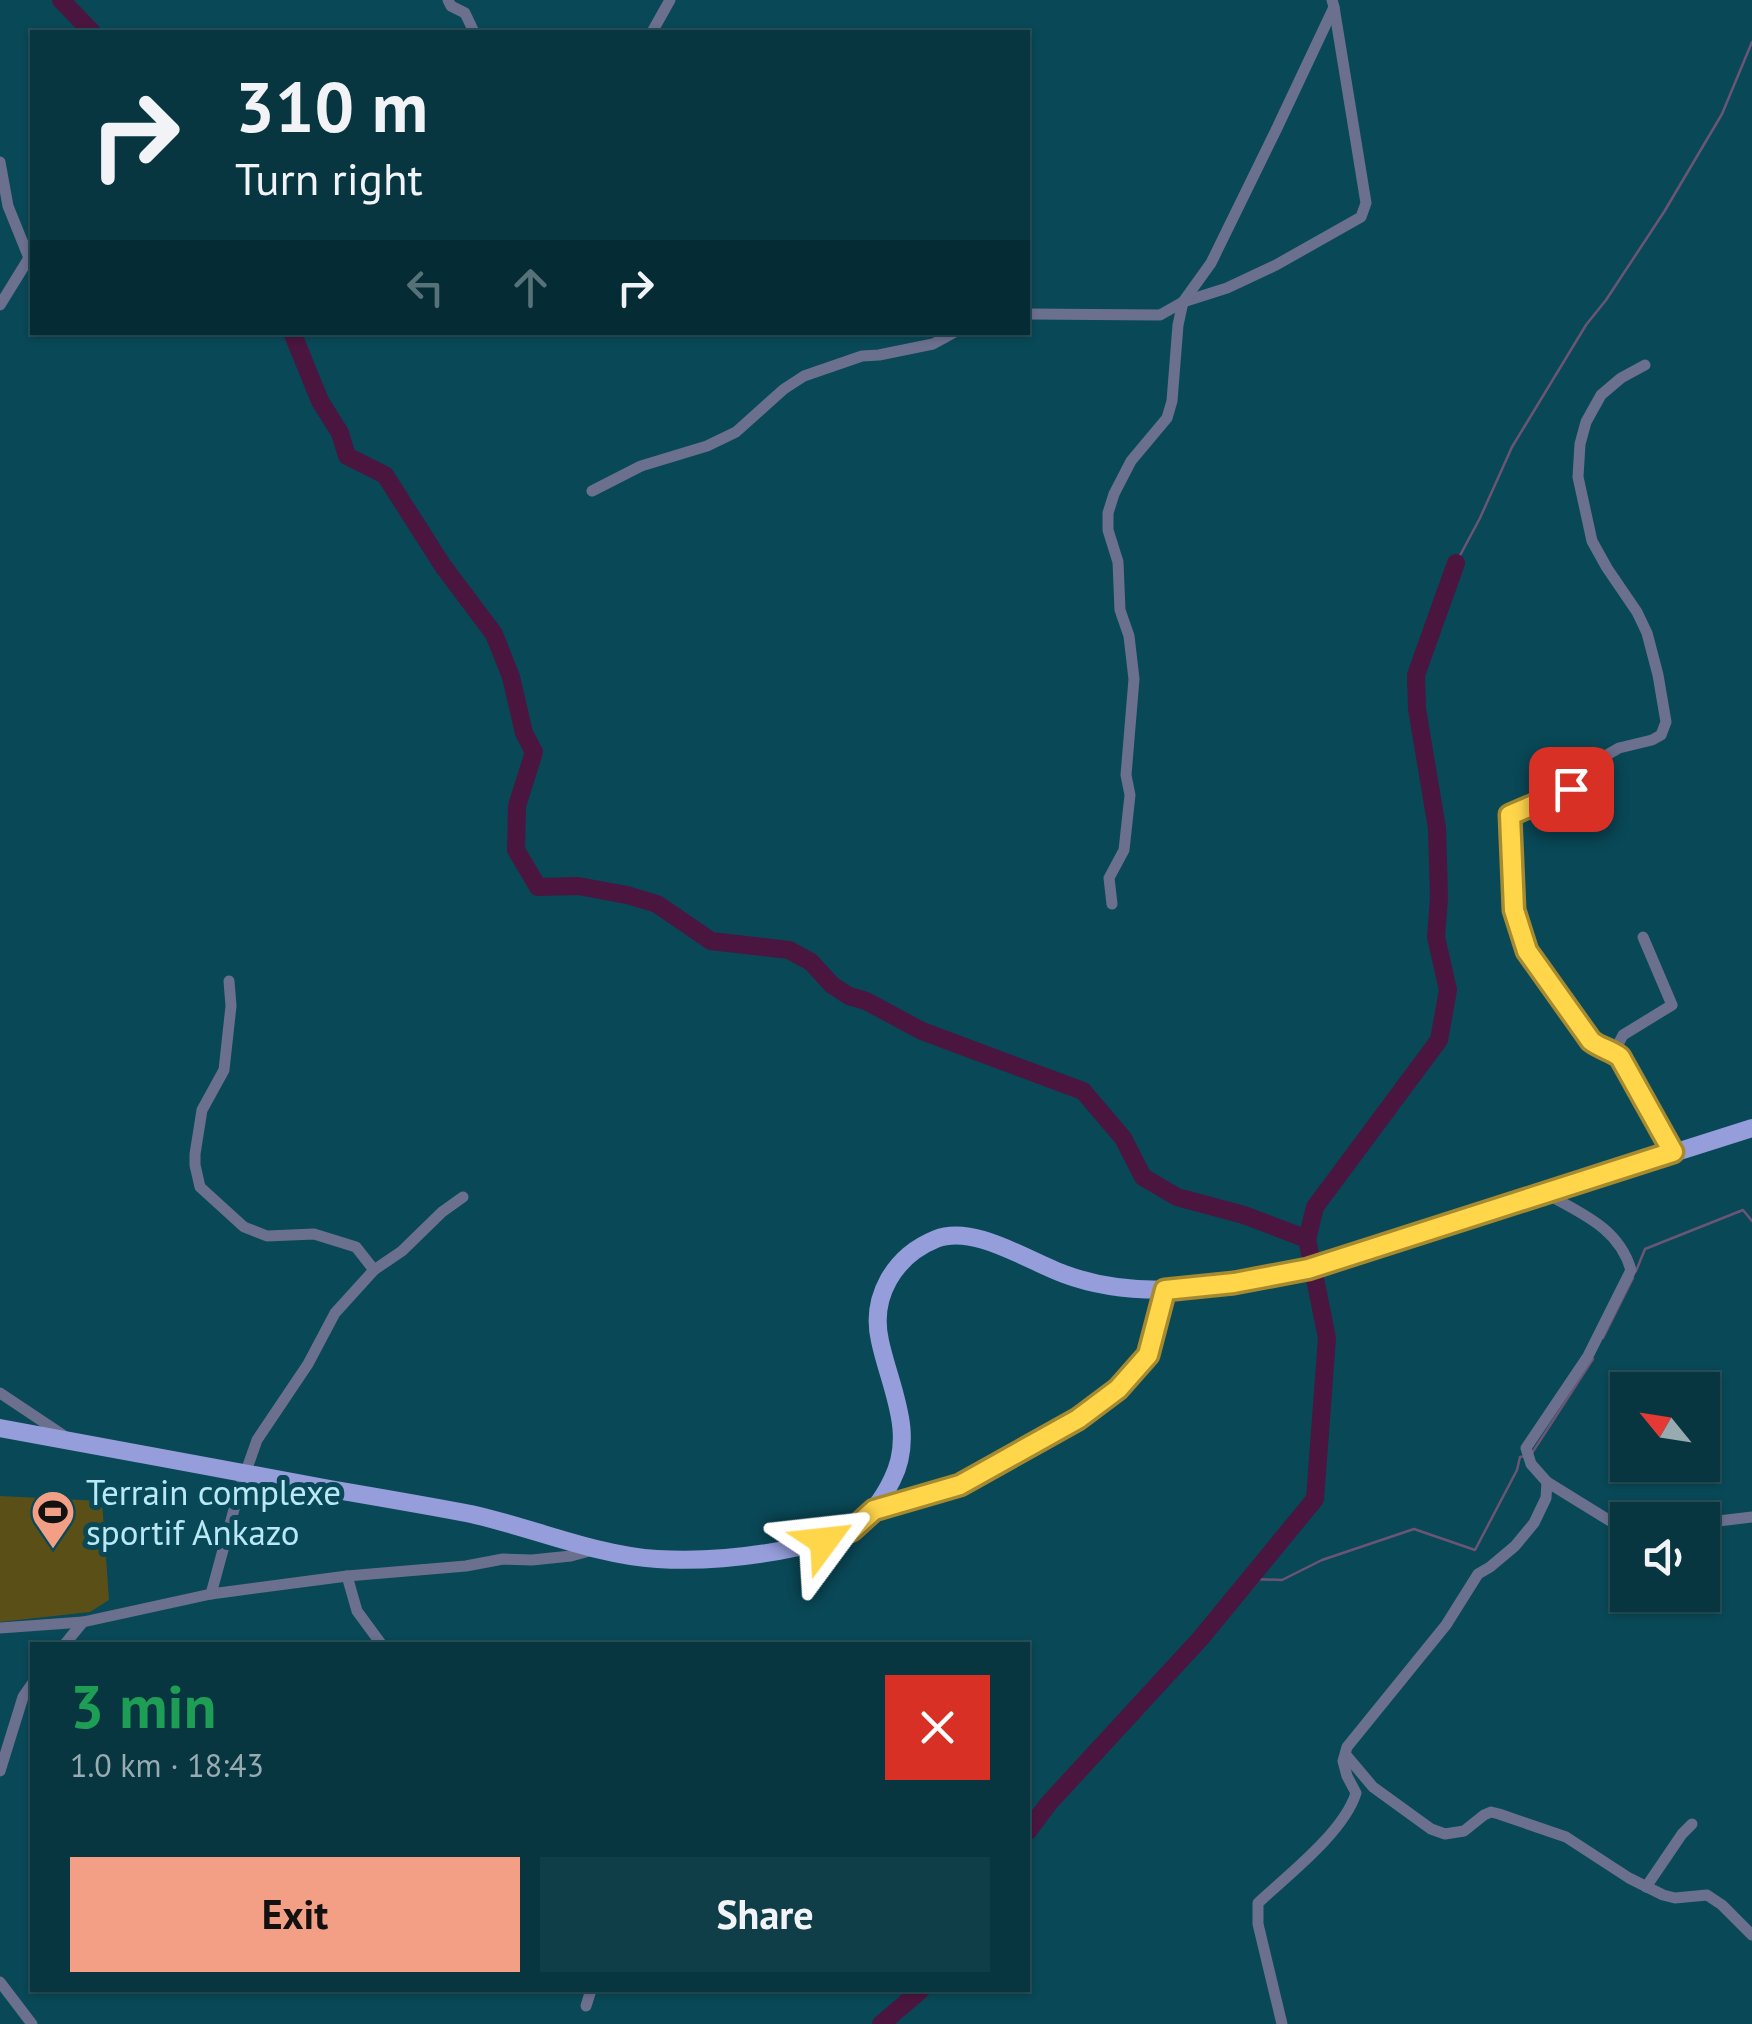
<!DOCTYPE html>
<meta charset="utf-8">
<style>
body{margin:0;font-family:"PT Sans",sans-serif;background:#103e48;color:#f1f3f6;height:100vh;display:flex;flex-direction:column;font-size:38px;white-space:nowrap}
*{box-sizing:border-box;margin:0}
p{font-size:32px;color:#98abb1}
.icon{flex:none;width:55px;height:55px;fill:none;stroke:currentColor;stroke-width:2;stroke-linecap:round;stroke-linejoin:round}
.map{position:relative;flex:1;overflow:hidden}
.sheet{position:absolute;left:30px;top:1642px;width:1000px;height:350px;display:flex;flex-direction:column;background:#073641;border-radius:0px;box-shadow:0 2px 8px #0004,0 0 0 2px #28505a}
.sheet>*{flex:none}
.hud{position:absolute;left:30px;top:30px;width:1000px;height:305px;border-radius:0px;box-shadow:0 2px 8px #0004,0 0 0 2px #28505a;background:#073641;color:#f1f3f6;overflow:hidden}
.needle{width:65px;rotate:300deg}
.tools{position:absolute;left:1610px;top:1372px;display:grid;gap:20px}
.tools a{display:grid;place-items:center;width:110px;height:110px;border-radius:0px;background:#073641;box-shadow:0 2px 8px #0004,0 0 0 2px #28505a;font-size:50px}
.pin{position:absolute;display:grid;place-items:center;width:85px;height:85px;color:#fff;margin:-42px;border-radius:20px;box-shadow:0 5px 15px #0006}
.me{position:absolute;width:110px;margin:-55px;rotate:60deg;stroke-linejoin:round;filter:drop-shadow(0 0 8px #0008)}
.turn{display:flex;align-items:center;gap:35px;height:210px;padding:0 40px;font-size:45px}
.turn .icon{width:130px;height:130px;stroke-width:2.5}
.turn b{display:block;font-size:70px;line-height:85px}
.lanes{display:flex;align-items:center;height:95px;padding:0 40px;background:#0003;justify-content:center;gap:50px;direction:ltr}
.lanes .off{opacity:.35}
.round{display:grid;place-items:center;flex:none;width:105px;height:105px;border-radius:0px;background:#103e48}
.summary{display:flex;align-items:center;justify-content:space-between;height:170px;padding:0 40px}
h1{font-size:60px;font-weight:700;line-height:75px;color:#1e9e55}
.action{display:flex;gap:20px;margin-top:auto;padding:20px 40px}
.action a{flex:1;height:115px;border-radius:0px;background:#f39f85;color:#111;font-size:40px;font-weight:700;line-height:115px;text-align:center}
.action a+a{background:#103e48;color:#f1f3f6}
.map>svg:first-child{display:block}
.green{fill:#5a4f17}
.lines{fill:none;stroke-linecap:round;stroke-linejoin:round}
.stream{stroke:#6b5576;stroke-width:2.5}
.river{stroke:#4a153f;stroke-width:18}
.minor{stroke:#6c708f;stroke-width:11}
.primary{stroke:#959edb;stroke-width:18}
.route-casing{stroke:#a68a30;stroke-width:25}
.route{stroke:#ffd54a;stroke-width:18}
.labels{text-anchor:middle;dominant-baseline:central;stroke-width:10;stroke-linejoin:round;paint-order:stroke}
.poi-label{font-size:35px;fill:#b9e9f7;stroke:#094857;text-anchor:start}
</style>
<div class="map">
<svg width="1752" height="2024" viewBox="0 0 1752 2024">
<rect width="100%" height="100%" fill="#094857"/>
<!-- green -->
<path class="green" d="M0,1496l102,5 7,99 -19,12 -90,10z"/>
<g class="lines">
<!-- stream -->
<g class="stream">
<path d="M1456,563l24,-45 32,-71 74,-122 20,-25 58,-88 58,-98 30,-72"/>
<path d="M1636,1271l9,-22 98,-39 9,11"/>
<path d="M1603,1338l30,-60"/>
<path d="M1532,1453l61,-94"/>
<path d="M1251,1579l31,1 40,-20 92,-31 61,21 42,-80 3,-13 5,-1"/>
</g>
<!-- river -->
<g class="river">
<path d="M61,0l31,32"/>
<path d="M292,332l28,69 20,32 7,23 38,19 58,91 51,68 17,43 13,56 10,19 -17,54 -1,44 22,37 40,-1 49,9 30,9 54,37 78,9 22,12 21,23 17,11 17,5 56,30 161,60 40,47 20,39 34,20 67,18 63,24"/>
<path d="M1028,1831l21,-28 151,-164 115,-140 12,-161 -20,-99 8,-32 124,-167 9,-50 -12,-53 3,-39 -2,-70 -20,-119 -1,-34 40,-112"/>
<path d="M881,2024l40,-34"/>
</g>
<!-- minor -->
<g class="minor">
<path d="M448,0l3,6 14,7 9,19"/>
<path d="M652,32l18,-32"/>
<path d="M0,162l8,44 21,52 -29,47"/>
<path d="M1028,314l132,1 23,-13 44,-14 49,-23 85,-48 5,-14 -32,-196"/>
<path d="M1645,365l-24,13 -20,17 -15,27 -6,22 -2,33 14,64 15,27 30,44 10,21 11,42 8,47 -5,13 -9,5 -33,8 -47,27 -1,14 -61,26 4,95 13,41 64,90 29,16 53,95"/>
<path d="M592,491l49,-25 66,-20 29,-14 48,-43 20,-13 58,-20 17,-1 54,-11 22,-12"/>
<path d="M1112,904l-3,-26 15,-28 6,-55 -4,-20 8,-96 -5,-43 -9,-26 -2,-48 -10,-32v-17l6,-19 17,-33 36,-43 5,-17 6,-76 5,-23 28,-39 66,-135 57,-121 -2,-7"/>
<path d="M229,981l2,25 -7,64 -22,40 -7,44v11l5,22 44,40 23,9 47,-2 42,13 18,23"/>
<path d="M1614,1052l9,-17 49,-30 -29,-68"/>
<path d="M1547,1194c35,20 72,34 84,76l-43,86 -62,92 5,16 16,18 81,50"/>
<path d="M0,1393l63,42"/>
<path d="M875,1509l84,-24 119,-66 40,-30 29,-34 18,-65"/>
<path d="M1702,1523l50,-6"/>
<path d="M347,1576l10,35 25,34"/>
<path d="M211,1594l28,-103 18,-51 51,-76 27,-51 39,-43 28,-19 40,-39 21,-15"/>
<path d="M0,1628l83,-6"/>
<path d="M64,1645l19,-23 128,-28 136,-18 119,-10 37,-7 29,1 39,-4 22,-6"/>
<path d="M1346,1755l27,32 58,42 14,5 19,-3 20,-16 7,-3 8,2 67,23 63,41 34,17 12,3 32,-3 15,10 30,30"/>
<path d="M0,1771l23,-74 9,-13"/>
<path d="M1646,1887l36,-53 10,-10"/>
<path d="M0,1982l32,42"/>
<path d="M586,2006l5,-16"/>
<path d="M1282,2024l-24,-100v-21c30,-28 86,-71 98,-110l-9,-17 -4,-15 4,-14 99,-122 32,-51 12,-7 25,-21 19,-23 12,-25 1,-16"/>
</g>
<!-- primary -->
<path class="primary" d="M0,1428c110,21 220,40 330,61 47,8 94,16 141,25 59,13 127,42 186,45 48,3 95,-2 142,-12 19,-4 37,-8 53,-18 17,-12 31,-30 40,-49 24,-47 -2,-92 -12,-139 -10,-44 14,-85 56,-102 38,-15 92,22 128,35 77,29 165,12 244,-5l444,-141"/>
</g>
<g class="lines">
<defs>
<path id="route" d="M824,1541l28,-11 22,-20 86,-25 118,-66 40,-30 30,-34 17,-65 69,-7 74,-14 365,-117 -53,-95c-9,-7 -20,-9 -29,-16l-64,-90 -13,-41 -4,-95 61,-26"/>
</defs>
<!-- route casing -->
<use href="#route" class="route-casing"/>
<!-- route -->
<use href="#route" class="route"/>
</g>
<!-- icons -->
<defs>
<symbol id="stadium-pin" viewBox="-11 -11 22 30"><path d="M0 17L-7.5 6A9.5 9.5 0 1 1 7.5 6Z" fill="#f39f85" stroke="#094857"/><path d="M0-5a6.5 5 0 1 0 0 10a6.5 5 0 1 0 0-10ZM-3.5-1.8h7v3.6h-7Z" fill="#111"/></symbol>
</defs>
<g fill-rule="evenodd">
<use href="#stadium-pin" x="28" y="1487" width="50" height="68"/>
</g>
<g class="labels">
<!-- poi labels -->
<g class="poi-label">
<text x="86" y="1492">Terrain complexe<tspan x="86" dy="40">sportif Ankazo</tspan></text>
</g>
</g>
</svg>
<div class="tools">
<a><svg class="needle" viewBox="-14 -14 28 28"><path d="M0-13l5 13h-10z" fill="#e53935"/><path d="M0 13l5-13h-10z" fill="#98abb1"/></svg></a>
<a><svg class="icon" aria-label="sound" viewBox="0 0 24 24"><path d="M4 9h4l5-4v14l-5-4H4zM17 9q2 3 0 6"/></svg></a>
</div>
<div class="pin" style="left:1571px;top:789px;background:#d93025"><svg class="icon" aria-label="arrive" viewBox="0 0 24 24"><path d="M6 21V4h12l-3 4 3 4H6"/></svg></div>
<svg class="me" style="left:824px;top:1541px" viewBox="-20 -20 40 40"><path d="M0-17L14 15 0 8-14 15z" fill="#ffd54a" stroke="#fff" stroke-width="4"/></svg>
<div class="hud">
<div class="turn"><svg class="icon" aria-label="right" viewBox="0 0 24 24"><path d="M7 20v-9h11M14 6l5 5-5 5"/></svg><div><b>310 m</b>Turn right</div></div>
<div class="lanes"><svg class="icon off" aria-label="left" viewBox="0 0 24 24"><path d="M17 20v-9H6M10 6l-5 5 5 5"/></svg><svg class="icon off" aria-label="ahead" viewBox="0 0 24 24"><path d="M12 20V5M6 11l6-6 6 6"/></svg><svg class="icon" aria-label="right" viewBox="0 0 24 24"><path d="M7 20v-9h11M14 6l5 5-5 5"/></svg></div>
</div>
<section class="sheet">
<div class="summary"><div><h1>3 min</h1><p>1.0 km · 18:43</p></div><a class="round" style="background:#d93025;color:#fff"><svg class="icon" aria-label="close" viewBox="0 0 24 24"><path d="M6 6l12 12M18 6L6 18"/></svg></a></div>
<div class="action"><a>Exit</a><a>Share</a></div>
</section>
</div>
